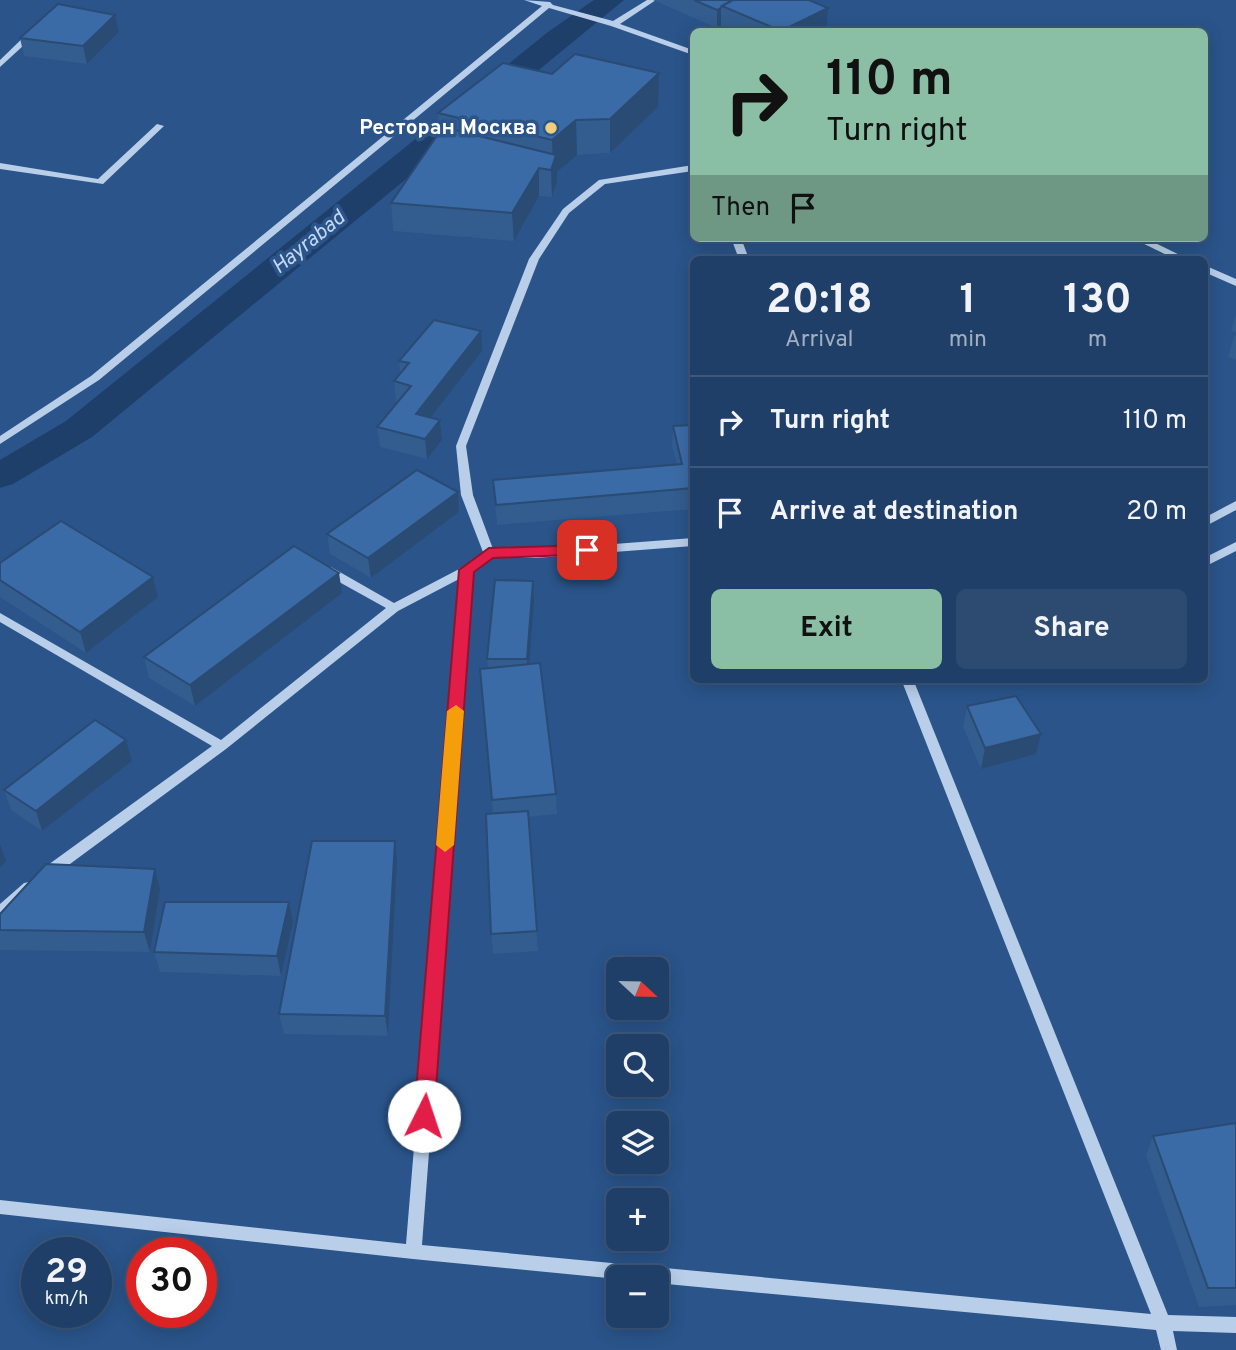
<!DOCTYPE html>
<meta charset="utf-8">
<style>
body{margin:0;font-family:Overpass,sans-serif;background:#2d4a71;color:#f1f3f6;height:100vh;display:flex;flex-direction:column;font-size:26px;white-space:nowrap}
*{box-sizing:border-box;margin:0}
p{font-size:23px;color:#a2afc0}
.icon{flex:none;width:38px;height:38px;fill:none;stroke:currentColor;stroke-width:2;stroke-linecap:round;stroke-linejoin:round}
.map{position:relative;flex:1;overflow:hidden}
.side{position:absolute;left:690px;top:256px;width:518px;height:427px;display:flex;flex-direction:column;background:#203f68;border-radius:10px;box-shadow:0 4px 18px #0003,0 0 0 2px #3d587c}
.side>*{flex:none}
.guide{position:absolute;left:690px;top:28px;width:518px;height:214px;border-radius:10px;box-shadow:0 4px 18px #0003,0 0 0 2px #3d587c;background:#8abfa5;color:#111;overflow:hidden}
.needle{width:46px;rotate:112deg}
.controls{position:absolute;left:606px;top:957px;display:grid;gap:14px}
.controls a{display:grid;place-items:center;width:63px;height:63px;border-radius:10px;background:#203f68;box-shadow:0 4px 18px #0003,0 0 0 2px #3d587c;font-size:35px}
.speed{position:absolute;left:21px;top:1237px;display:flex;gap:14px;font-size:35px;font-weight:700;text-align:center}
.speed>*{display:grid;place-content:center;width:91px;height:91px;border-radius:50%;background:#203f68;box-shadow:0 4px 18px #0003,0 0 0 2px #3d587c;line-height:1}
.speed small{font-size:18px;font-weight:400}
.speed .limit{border:10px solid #d22;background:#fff;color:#111}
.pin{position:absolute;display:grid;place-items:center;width:60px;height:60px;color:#fff;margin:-30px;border-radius:14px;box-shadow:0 4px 10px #0006}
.me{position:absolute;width:77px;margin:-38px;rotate:4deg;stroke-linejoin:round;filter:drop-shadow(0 0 5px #0008)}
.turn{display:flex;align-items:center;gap:24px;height:147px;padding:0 21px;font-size:32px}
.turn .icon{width:91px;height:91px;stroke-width:2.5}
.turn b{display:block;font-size:49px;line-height:60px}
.then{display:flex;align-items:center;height:66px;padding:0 21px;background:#0003;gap:14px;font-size:26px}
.eta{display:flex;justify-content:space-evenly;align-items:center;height:119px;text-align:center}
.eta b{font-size:42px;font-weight:700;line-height:49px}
.cta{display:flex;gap:14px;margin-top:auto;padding:14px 21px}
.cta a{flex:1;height:80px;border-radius:10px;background:#8abfa5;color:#111;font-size:28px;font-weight:700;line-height:80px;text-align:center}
.cta a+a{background:#2d4a71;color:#f1f3f6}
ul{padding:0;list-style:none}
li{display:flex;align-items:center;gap:21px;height:91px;padding:0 21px;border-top:2px solid #3d587c}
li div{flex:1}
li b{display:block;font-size:26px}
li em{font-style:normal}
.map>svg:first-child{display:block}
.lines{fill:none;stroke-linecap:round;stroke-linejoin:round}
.canal{fill:#1e3f6a;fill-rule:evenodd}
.minor{fill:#b8cee9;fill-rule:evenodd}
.wall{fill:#335c8f}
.shaded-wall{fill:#294b74}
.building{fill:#3b6ba6;stroke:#294b74;stroke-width:2}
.route{fill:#e11d48;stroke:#92132f;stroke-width:2}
.slow{fill:#f59e0b}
.poi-dot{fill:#efce7f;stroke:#2a548a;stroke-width:2.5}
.labels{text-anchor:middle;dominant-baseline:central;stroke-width:7;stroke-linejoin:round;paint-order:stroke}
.far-poi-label{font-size:21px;font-weight:bold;fill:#fff;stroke:#2a548a;text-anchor:end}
.far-water-label{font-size:21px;font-style:italic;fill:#c3d8f0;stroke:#2a548a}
</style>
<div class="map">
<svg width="1236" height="1350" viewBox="0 0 1236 1350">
<rect width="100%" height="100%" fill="#2a548a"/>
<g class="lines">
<!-- canal -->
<path class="canal" d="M594,0h30l-532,437 -79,47 -13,4v-28l66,-39 482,-389z"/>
<!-- minor -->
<g class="minor">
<path d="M524,0l26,2 3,3 60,16 34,-21h9l-36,24 73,26v5l-82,-29 -62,-18 -450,372 -99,64v-8l91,-60 451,-370z"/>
<path d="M29,32l7,2 -36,33v-7z"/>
<path d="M157,124l7,2 -61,58 -103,-15v-6l98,16z"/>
<path d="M693,165v6l-88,13 -36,29 -30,46 -73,187 7,49 20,54 42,1 158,-12v8l-158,12 -43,-1 -19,14 -51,674 729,69 -250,-635h12l255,636 68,2v16l-63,-2 4,19h-16l-5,-20 -500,-47v-5l-38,1 -205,-20 -413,-45v-14l406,44 55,-666 -63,33 -172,138 -175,129 -5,1 -5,-1 -2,-4 2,-4 171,-124 -212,-124v-9l221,127 165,-132 -63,-35 -2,-3 2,-3h8l63,36 69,-36 20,-15 -22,-57 -5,-49 73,-187 34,-50 36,-29z"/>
<path d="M731,238h10l8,21h-10z"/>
<path d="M1132,238h13l43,21h-13z"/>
<path d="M1204,265l32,14v7l-32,-14z"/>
<path d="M1236,501v9l-32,17v-9z"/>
<path d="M1236,542v9l-32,16v-9z"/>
<path d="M29,882l5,1 2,4 -2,4 -29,25 -5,2v-14l24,-21z"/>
</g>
</g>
<!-- wall -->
<g class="wall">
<path d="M653,0h156l17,32h-106l1,-6 -4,2z"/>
<path d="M115,15l4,17 -32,32 -63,-8 -4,-18z"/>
<path d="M552,74l106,33 -48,46 -33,2 -20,17v10l-5,15 -13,-1 -25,45 -121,-10 -2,-28 49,-71 -2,-19z"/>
<path d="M1236,313v20l-5,-2z"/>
<path d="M1236,335v25l-8,-3 6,-20z"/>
<path d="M482,351l-51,66 9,3 2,20 -15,19 -47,-12 -3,-20 21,-25 -2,-1 -2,-20 6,-8 -1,-12z"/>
<path d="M693,425v84l-196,16 -4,-45 184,-15 -5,-19 1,-20z"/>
<path d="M458,492l1,20 -88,66 -41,-24 -3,-20z"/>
<path d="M693,515v27l-1,-6z"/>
<path d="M0,563l153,14 5,20 -72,56 -86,-56z"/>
<path d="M533,581l1,20 -5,63 27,130 1,20 -29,3 10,134 -45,3 -2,-20 2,-120 -13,-145 8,-1 -1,-9z"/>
<path d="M342,593l-147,113 -46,-28 -5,-21z"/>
<path d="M967,706l69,48 -55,15 -18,-42z"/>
<path d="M126,740l6,21 -90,70 -31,-21 -7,-20z"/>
<path d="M397,862l-9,174 -104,-2 -5,-20z"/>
<path d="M155,869l5,20 -10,63 -150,-2v-36z"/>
<path d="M289,902l4,20 -12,54 -121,-4 -6,-20z"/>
<path d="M1236,1123v182l-37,2 -53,-152 7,-19z"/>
</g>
<!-- shaded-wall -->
<g class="shaded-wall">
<path d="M721,8v18l-4,2v-18z"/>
<path d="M828,8l-2,24 -45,-1z"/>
<path d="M115,15l4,17 -32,32 -4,-18z"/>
<path d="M659,73l-1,34 -48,46v-34z"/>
<path d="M576,120l1,35 -20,17v10l-5,15 -1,-27 2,-6 -1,-24z"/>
<path d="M539,168v28l-25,45 -2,-28z"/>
<path d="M481,331l1,20 -64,83 -2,-20z"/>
<path d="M440,420l2,20 -15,19 -2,-20z"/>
<path d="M458,492l1,20 -88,66 -3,-20z"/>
<path d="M339,573l3,20 -147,113 -5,-21z"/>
<path d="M153,577l5,20 -72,56 -6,-21z"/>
<path d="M533,581l1,20 -6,79 -1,-21z"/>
<path d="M1041,734l-5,20 -55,15 4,-21z"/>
<path d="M126,740l6,21 -90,70 -6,-20z"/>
<path d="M395,841l2,21 -9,174 -3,-20z"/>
<path d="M0,844l6,17 -6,6z"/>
<path d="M155,869l5,20 -10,63 -6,-20z"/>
<path d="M289,902l4,20 -12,54 -4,-20z"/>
</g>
<!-- building -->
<g class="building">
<path d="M694,0h39l-11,6 -1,2 -4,2z"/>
<path d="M733,0h76l19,8 -47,23 -59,-25z"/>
<path d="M58,4l57,11 -32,31 -63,-8z"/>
<path d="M575,54l84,19 -49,46 -34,1 -24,20 -114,-27 65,-50 49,11z"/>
<path d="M443,127l113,28 -5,15 -12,-2 -27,45 -121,-10z"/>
<path d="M434,320l47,11 -65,83 24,6 -15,19 -48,-12 34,-41 -17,-5 15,-18 -10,-2z"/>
<path d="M693,425v63l-197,17 -3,-25 189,-16 -9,-38z"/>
<path d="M417,470l41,22 -90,66 -41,-24z"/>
<path d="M61,521l92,56 -73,55 -80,-52v-17z"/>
<path d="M294,546l45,27 -149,112 -46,-28z"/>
<path d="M495,580l38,1 -6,78h-40z"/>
<path d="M540,663l16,131 -64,6 -12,-131z"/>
<path d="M1016,696l25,38 -56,14 -18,-42z"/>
<path d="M95,720l31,20 -90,71 -32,-21z"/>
<path d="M528,811l9,120 -46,3 -5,-120z"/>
<path d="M312,841h83l-10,175 -106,-2z"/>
<path d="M46,864l109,5 -11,63 -144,-2v-16z"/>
<path d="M165,902h124l-12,54 -123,-4z"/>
<path d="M1236,1123v165h-28l-55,-152z"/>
</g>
<!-- route -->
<path class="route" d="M587,545l8,5 -2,4 -100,4 -19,14 -40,544 -3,6 -7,2 -7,-2 -3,-6 45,-546 30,-22z"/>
<!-- slow -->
<path class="slow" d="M456,705l8,6 -10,134 -9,7 -9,-7 11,-134z"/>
<!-- markers -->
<circle class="poi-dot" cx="551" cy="128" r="7"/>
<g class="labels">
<!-- far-poi labels -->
<g class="far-poi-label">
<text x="537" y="128">Ресторан Москва</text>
</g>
<!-- far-water labels -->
<g class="far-water-label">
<text transform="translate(309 243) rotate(-39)">Hayrabad</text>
</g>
</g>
</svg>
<div class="controls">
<a><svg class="needle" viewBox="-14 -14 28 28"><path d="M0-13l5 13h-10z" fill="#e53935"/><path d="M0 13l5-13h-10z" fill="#a2afc0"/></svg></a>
<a><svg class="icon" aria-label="search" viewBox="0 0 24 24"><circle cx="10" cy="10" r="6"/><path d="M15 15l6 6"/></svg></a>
<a><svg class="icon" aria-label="layers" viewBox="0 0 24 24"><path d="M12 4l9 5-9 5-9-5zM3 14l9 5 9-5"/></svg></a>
<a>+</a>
<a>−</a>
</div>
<div class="speed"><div>29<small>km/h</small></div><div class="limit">30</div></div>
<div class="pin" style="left:587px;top:550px;background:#d93025"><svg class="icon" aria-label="arrive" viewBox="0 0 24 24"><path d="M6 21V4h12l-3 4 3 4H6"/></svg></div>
<svg class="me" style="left:424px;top:1116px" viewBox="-20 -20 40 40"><circle r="19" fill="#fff"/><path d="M0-13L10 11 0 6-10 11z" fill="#e11d48"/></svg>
<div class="guide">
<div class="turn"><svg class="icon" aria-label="right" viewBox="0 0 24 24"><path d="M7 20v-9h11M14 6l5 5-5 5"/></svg><div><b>110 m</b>Turn right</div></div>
<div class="then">Then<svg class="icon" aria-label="arrive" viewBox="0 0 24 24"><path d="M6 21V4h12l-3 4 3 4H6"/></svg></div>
</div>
<section class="side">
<div class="eta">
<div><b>20:18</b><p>Arrival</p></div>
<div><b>1</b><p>min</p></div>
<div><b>130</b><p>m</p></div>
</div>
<ul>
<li><svg class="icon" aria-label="right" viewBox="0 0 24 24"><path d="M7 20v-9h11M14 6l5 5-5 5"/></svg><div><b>Turn right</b></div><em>110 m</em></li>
<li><svg class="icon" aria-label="arrive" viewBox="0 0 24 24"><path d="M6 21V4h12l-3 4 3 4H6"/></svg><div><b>Arrive at destination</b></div><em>20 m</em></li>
</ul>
<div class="cta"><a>Exit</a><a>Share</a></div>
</section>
</div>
